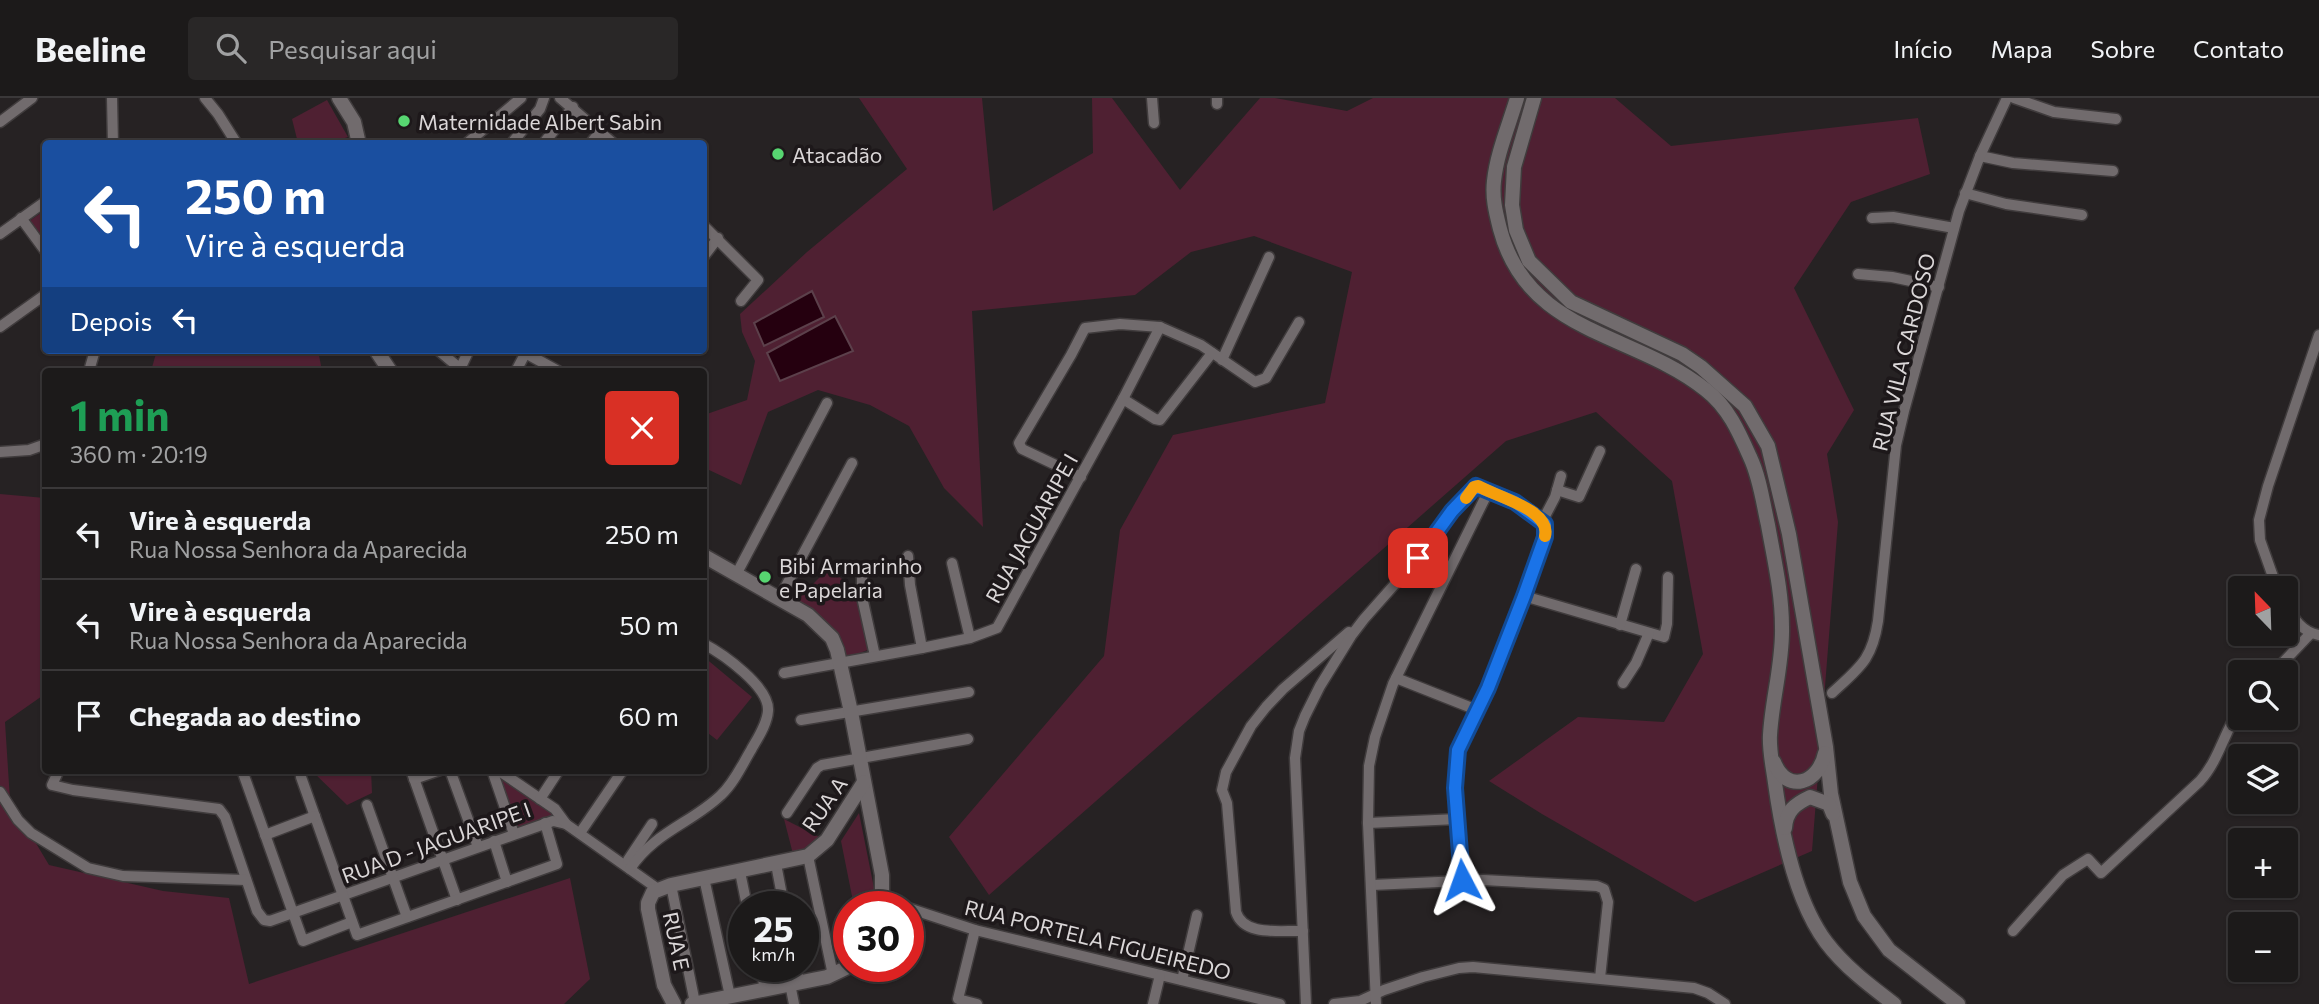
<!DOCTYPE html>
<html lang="pt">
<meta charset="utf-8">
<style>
body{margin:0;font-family:Commissioner,sans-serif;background:#292727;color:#f1f3f6;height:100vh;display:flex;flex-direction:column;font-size:26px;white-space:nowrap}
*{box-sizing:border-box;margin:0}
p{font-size:23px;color:#a0a1a2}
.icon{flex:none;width:38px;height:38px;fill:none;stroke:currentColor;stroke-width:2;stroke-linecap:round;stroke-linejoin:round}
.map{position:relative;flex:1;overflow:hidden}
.sheet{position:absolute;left:42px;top:270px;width:665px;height:406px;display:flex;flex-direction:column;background:#1c1a1a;border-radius:7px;box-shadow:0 2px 5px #0004,0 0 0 2px #3a3839}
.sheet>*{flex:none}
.guide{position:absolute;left:42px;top:42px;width:665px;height:214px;border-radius:7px;box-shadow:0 2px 5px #0004,0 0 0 2px #3a3839;background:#1a4fa0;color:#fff;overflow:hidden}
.needle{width:46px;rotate:337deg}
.fabs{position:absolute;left:2228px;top:478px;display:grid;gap:14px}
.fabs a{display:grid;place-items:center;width:70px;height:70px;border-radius:7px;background:#1c1a1a;box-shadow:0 2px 5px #0004,0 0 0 2px #3a3839;font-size:35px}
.speed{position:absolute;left:728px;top:793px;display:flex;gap:14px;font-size:35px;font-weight:700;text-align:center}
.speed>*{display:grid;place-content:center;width:91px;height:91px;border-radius:50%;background:#1c1a1a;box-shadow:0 2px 5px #0004,0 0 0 2px #3a3839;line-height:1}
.speed small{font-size:18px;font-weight:400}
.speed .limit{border:10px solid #d22;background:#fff;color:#111}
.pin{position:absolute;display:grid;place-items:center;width:60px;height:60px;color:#fff;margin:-30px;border-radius:14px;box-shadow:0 4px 10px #0006}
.me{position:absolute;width:77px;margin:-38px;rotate:356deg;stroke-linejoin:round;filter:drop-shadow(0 0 5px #0008)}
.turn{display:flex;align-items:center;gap:24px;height:147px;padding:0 28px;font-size:32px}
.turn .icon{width:91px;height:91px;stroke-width:2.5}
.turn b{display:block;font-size:49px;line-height:60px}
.then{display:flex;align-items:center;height:66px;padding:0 28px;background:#0003;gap:14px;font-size:26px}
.round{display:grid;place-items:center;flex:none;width:74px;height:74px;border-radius:7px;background:#292727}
.summary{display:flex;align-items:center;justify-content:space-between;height:119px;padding:0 28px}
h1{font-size:42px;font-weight:700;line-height:52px;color:#1e9e55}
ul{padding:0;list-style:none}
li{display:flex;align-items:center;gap:21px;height:91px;padding:0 28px;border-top:2px solid #3a3839}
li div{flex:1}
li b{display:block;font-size:26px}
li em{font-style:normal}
header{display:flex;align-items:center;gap:42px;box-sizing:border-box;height:98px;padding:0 35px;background:#1c1a1a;border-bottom:2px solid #3a3839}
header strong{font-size:33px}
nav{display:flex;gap:38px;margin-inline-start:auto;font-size:24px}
.search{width:490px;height:63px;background:#292727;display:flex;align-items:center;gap:18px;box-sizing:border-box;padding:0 24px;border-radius:7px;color:#a0a1a2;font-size:26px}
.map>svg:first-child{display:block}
.green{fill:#4f2032}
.water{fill:#25000f;stroke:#5c404b;stroke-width:2}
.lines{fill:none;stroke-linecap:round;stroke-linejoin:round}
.street-casing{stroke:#403c3d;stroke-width:13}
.secondary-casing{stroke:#403c3d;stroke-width:17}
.street{stroke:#716b6d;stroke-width:10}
.secondary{stroke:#716b6d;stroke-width:14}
.route-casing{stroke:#114b97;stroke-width:18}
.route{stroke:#1a73e8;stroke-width:12}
.slow{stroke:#f59e0b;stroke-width:12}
.poi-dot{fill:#57d671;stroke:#1d181a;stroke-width:2.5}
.labels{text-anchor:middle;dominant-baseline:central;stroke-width:7;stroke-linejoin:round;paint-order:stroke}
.poi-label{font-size:21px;fill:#dbd7d8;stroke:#1d181a;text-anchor:start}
.street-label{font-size:21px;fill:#dbd7d8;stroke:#1d181a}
</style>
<header>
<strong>Beeline</strong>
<div class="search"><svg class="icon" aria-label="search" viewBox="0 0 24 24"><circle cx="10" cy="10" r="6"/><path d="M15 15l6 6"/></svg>Pesquisar aqui</div>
<nav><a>Início</a><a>Mapa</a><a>Sobre</a><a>Contato</a></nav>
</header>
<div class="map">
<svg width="2319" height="906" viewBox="0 0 2319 906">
<rect width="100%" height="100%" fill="#262223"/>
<!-- green -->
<g class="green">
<path d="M859,0h123l11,113 100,-58 -1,-55h20l68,92 80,-92h15l72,13 26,-13h242l56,48 247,-28 12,56 -79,28 -57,86 60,122 -27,44 11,68 -26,329 -117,51 -153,-88 -53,-33 89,-64 86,5 39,-68 -31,-173 -76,-69 -90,29 -517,454 -40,-58 155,-181 16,-126 53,-95 152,-32 27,-131 -98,-36 -63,16 -56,43 -163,16 11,216 -39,-39 -35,-62 -39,-21 -52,-15 -50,22 -27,73 -34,-16 -3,-7v-47l43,-15 8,-39 -13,-29 -2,-18 67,-62 100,-83z"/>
<path d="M327,2l21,37 -18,6h-32l-6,-24z"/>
<path d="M45,112v35l-17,-23z"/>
<path d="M157,252h161l4,21h-171z"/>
<path d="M0,396l45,4v196l-40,28 5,78 39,65 114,26 66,7 20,86 321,-106 20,101 -26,25h-564z"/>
<path d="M829,470l27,23 14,58 -25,10 -51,-56z"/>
<path d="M704,559l48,40 -35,43 -13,-10z"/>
<path d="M311,672h60l1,23 -25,12z"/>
<path d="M496,673l64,48 -49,15z"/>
<path d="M859,715l17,85 -5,8h-17l-13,-65z"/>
<path d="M784,721l35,18 -7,8 -19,9z"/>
</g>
<!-- water -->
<g class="water">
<path d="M812,193l12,26 -60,29 -10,-23z"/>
<path d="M835,218l18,35 -73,30 -13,-28z"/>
</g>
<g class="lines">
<defs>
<g id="street">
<path d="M112,0l1,46"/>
<path d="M205,0l13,16 19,30"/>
<path d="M560,0l54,46"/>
<path d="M1152,0l2,25"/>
<path d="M2014,0l40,14 62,7"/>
<path d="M1217,6v-6"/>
<path d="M0,24l32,-24"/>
<path d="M466,46l55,-46"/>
<path d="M511,46l29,-35 4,-11"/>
<path d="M543,46l30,-37"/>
<path d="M590,46l10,-12"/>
<path d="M1980,58l33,7 100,8"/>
<path d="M1965,95l41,11 76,11"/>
<path d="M21,120l25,34"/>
<path d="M1872,120l21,-1 61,11"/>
<path d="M704,128l54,54 -17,21"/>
<path d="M0,136l46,-33"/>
<path d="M704,158l14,-18"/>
<path d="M1858,176l34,3 47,10"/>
<path d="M0,229l46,-33"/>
<path d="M438,252l25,21"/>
<path d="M520,252l38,21"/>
<path d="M1222,262l47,-103"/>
<path d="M460,271l9,-19"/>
<path d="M89,273l6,-21"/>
<path d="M516,273l9,-17"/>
<path d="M1123,301l32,20 5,1 52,-67"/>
<path d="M0,354l29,-2 17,-6"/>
<path d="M1081,379l-59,-28 -3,-6 52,-88 14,-27 35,-4 40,3 41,18 54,37 11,-4 33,-56"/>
<path d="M1557,392l22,7 21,-46"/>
<path d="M1543,422l12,-23 6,-21"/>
<path d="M908,458l2,29 12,63"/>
<path d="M952,465l18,75"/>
<path d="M737,475l90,-170"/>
<path d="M862,475v24l13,59"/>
<path d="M2277,490l-17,-48 -1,-20 9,-34 51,-151"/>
<path d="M1524,498l140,41 3,-13 1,-47"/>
<path d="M780,499l72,-134"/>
<path d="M2286,507c8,14 16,27 33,30"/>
<path d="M1620,527l16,-56"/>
<path d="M2274,574l36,-38"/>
<path d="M784,575l138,-25 48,-10 27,-10 126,-229 37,-72"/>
<path d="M1396,580l81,32"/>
<path d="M1623,585l13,-20 13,-30"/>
<path d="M1832,595c28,-26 40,-33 46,-72l18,-176 8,-34 55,-200 21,-55 27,-58"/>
<path d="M801,622l168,-28"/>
<path d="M59,672l-7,15 21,5 146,19 6,8 32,94 7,9 6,1 283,-100 13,3 92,65"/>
<path d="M242,672l61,171 49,-19"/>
<path d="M411,672l46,130"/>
<path d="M450,672l28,77"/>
<path d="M492,672l22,64"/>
<path d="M498,672l57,39 11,15"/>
<path d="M301,679l56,158 200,-71 -12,-41"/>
<path d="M414,681l26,-9"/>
<path d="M0,694l18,28 13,13 57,35 35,8 123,4"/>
<path d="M540,701l19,-29"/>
<path d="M367,707l40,112"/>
<path d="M787,715l30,-45 5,-3 146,-26"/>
<path d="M1368,725l90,-4"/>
<path d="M580,735l43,-63"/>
<path d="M265,737l50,-19"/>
<path d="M494,743l13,41"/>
<path d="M808,758l25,119"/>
<path d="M628,762l24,-36"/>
<path d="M776,766l8,42"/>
<path d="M630,771c24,-37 62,-46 91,-74 13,-12 21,-30 30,-45 6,-11 16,-25 17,-39 2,-24 -45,-57 -64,-67"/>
<path d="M740,774l7,34"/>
<path d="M704,780l26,118"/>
<path d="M671,787l24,118"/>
<path d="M1372,787l111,-5 114,6 7,3 4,13 -8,76"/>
<path d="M883,801l21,7"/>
<path d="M908,810l67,22 305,74"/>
<path d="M975,832l-17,69 19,5"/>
<path d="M1303,833c-22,-1 -59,6 -67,-19l-9,-109 -5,-13 4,-18 25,-46 15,-19 17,-18 66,-57"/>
<path d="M2013,833l50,-56 25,-16 13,14 99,-92c19,-21 24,-49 40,-72"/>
<path d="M760,868l5,23"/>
<path d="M796,868l3,16"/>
<path d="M1182,882l15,-65"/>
<path d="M790,886l4,20"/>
<path d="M1153,906l7,-29"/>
<path d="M1306,906l-11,-246 4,-27 6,-15 15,-30 31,-50 13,-17 54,-61 34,-47 21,-24 5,-1c19,11 63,21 69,44l-23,66 -36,92 -30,62 -3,38 7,92"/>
<path d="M1334,906l26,-3 24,-11 39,-13 36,-9 14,-1 221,21 14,5 17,11"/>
<path d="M1376,906l-8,-181 1,-57 6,-29 18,-53 95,-192"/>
</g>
<g id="secondary">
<path d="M339,0l15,24 5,22"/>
<path d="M1517,0c-8,27 -20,55 -23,83 -2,17 2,32 6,48 28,106 134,103 206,161 22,17 33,42 44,67 10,21 13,46 18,68 6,34 14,67 14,102 1,36 -10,72 -12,108 -1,16 3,32 5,48 7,51 20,117 51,159 19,25 43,43 68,62"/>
<path d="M1534,0l-20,69 -2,38 4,25 13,31 42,41 111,52 19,13 44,39 23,40 21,88 37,213 5,47 19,88 14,34 25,34 69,54"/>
<path d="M376,252l14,21"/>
<path d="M704,458l104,59 24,23 5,12 14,62 31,163v31"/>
<path d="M1774,664c13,33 45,21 51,-9"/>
<path d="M1785,730c1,-17 10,-24 25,-31l19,7 4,10"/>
<path d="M674,906l-10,-19 -16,-76v-6l5,-11 18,-7 137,-29 19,-16 37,-58"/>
<path d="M692,906l135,-27 23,-11"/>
</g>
</defs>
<!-- street casing -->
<use href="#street" class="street-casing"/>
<!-- secondary casing -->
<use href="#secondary" class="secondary-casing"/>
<!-- street -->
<use href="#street" class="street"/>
<!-- secondary -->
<use href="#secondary" class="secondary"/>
</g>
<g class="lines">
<defs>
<path id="route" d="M1418,460l34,-47 24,-25 39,16 30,22v13l-21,59 -36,92 -30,62 -3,38 7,92"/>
</defs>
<!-- route casing -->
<use href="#route" class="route-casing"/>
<!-- route -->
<use href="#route" class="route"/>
<!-- slow -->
<path class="slow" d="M1466,400l8,-11 4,-1c17,10 74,24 67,50"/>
</g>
<!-- markers -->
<g class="poi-dot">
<circle cx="404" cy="23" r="7"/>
<circle cx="778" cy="56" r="7"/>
<circle cx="765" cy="479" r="7"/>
</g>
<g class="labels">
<!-- poi labels -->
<g class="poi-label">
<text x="418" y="23">Maternidade Albert Sabin</text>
<text x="792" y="56">Atacadão</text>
<text x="779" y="467">Bibi Armarinho<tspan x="779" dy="24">e Papelaria</tspan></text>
</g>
<!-- street labels -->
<g class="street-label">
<text transform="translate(1903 254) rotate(-76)">RUA VILA CARDOSO</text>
<text transform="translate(1031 430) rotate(-61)">RUA JAGUARIPE I</text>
<text transform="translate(824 706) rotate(-55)">RUA A</text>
<text transform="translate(436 744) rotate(-20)">RUA D - JAGUARIPE I</text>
<text transform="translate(1098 841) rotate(14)">RUA PORTELA FIGUEIREDO</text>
<text transform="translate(677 843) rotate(78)">RUA E</text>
</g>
</g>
</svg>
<div class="fabs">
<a><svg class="needle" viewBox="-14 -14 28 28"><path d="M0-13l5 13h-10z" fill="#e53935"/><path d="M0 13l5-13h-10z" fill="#a0a1a2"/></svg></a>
<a><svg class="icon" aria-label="search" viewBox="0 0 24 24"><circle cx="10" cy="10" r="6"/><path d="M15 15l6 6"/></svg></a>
<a><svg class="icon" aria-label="layers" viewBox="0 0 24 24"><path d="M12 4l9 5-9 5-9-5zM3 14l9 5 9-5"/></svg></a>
<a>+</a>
<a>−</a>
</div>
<div class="speed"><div>25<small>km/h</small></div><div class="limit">30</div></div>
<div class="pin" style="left:1418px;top:460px;background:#d93025"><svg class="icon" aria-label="arrive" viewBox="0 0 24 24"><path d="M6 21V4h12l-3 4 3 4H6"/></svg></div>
<svg class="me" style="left:1462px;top:782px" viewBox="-20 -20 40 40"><path d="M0-17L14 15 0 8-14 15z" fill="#1a73e8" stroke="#fff" stroke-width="4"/></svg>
<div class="guide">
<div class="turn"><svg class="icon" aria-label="left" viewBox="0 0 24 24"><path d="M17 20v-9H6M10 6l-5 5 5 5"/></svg><div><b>250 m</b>Vire à esquerda</div></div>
<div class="then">Depois<svg class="icon" aria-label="left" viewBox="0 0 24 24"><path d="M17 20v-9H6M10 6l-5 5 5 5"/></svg></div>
</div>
<section class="sheet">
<div class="summary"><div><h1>1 min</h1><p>360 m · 20:19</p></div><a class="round" style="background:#d93025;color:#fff"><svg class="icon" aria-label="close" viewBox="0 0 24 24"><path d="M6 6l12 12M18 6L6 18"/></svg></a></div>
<ul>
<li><svg class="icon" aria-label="left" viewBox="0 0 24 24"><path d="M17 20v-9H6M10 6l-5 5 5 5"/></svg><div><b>Vire à esquerda</b><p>Rua Nossa Senhora da Aparecida</p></div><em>250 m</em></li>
<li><svg class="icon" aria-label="left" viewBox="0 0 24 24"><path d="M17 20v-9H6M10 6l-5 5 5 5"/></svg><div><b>Vire à esquerda</b><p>Rua Nossa Senhora da Aparecida</p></div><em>50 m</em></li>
<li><svg class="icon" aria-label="arrive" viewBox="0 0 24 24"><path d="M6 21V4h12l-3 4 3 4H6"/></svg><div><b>Chegada ao destino</b></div><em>60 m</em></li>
</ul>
</section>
</div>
